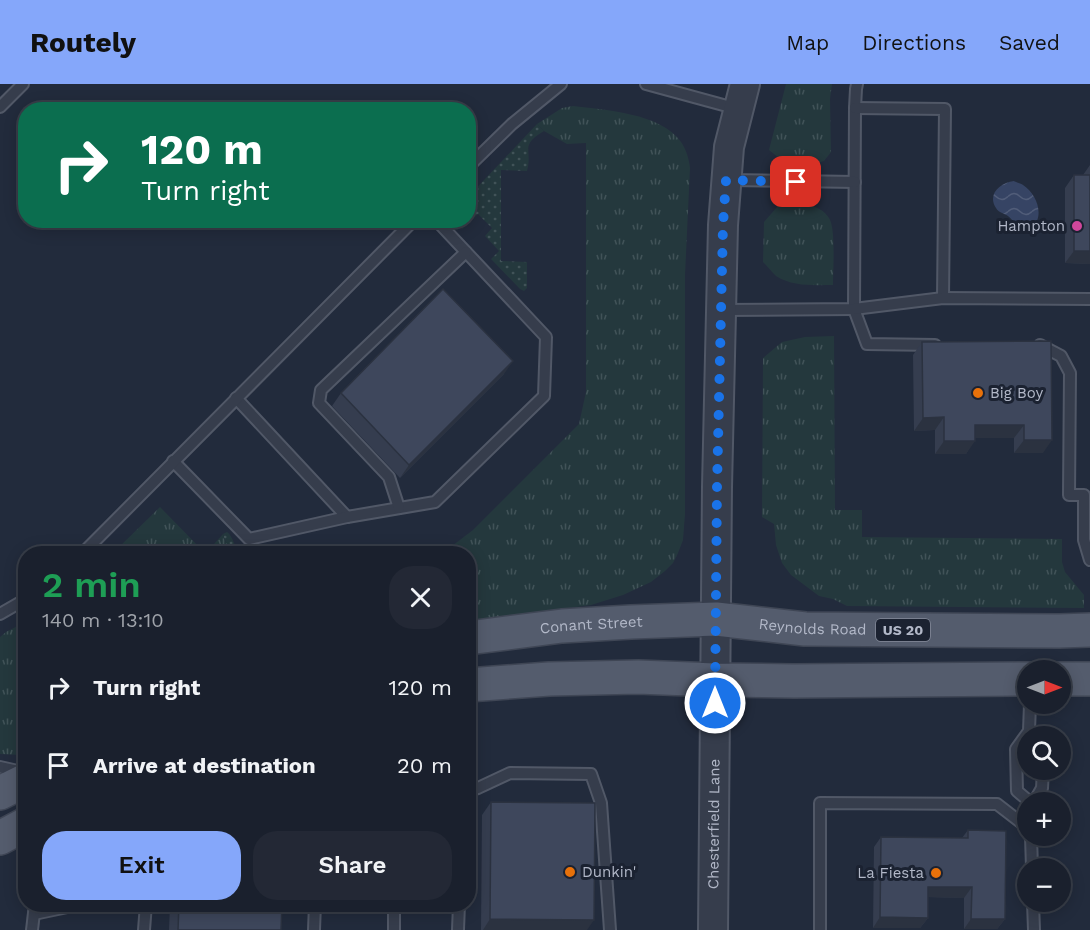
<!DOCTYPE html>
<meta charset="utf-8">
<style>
body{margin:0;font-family:"Work Sans",sans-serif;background:#232835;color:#f1f3f6;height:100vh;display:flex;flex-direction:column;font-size:22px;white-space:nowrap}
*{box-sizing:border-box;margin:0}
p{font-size:20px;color:#9fa3aa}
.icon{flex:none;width:33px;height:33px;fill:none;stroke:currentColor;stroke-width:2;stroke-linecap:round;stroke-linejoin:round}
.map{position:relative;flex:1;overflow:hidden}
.side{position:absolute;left:18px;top:462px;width:458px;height:366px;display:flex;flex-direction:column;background:#1a202d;border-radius:24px;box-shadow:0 3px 15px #0003,0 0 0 2px #383e49}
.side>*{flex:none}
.banner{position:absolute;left:18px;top:18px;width:458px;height:126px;border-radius:24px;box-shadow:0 3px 15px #0003,0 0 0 2px #383e49;background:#0b6e4f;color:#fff;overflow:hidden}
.needle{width:39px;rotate:90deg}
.controls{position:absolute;left:1017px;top:576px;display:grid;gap:12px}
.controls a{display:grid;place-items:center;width:54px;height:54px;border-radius:50%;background:#1a202d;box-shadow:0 3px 15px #0003,0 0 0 2px #383e49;font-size:30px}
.pin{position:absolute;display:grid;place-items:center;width:51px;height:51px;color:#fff;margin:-26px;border-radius:12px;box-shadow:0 3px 9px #0006}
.me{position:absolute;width:66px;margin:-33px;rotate:0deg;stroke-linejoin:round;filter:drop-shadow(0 0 4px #0008)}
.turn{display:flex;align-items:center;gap:21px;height:126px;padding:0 24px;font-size:27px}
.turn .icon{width:78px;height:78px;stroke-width:2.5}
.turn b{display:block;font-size:42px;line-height:51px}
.round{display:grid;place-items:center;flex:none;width:63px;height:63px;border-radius:24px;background:#232835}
.headline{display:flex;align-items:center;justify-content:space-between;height:102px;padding:0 24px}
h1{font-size:36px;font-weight:600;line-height:45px;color:#1e9e55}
.primary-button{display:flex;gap:12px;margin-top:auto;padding:12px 24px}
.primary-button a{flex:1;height:69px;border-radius:24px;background:#85a7fa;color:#111;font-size:24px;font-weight:600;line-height:69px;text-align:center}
.primary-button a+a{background:#232835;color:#f1f3f6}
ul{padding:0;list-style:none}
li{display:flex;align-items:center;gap:18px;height:78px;padding:0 24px}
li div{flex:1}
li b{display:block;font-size:22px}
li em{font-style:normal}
header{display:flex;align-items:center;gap:36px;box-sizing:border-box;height:84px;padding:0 30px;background:#85a7fa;color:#111}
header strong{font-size:28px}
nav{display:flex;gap:33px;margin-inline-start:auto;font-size:21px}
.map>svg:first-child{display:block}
.grass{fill:url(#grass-tufts)}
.garden{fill:url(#garden-dots)}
.water{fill:url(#water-waves)}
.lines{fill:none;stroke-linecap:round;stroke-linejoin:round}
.service-casing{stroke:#515867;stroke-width:14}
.tertiary-casing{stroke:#515867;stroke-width:32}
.primary-casing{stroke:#3f4655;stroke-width:36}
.service{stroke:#363d4c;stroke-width:10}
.tertiary{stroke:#363d4c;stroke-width:28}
.primary{stroke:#545c6d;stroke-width:33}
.wall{fill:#353d4f}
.shaded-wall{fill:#2b3240}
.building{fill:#3e475c;stroke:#2b3240;stroke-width:1.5}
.route{stroke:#1a73e8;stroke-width:10;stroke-dasharray:0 18}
.hotel-dot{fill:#d1479c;stroke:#1b2231;stroke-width:2}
.food-dot{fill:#e8710a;stroke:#1b2231;stroke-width:2}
.labels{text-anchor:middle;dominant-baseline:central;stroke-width:6;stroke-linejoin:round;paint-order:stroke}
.shield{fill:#1b2231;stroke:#858b9b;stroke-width:1.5}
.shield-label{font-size:14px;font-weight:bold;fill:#b2b8c8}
.poi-label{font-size:15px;fill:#b2b8c8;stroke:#1b2231;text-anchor:end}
.street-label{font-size:15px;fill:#b2b8c8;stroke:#1b2231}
</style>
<header>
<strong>Routely</strong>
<nav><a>Map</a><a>Directions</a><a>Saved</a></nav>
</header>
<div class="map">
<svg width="1090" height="846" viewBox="0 0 1090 846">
<defs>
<pattern id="grass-tufts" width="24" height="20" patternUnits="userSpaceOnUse" patternTransform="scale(1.5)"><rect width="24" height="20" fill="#24383d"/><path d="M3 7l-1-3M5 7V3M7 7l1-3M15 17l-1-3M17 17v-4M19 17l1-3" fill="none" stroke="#415358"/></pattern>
<pattern id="garden-dots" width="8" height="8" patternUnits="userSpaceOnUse" patternTransform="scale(1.5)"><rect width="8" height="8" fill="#24383d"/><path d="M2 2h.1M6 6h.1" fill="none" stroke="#415358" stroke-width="1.8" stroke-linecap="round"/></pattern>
<pattern id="water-waves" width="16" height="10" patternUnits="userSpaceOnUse" patternTransform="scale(1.5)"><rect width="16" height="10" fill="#364464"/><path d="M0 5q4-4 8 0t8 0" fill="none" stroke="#515d79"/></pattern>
</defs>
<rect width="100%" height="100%" fill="#222b3c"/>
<!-- grass -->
<g class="grass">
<path d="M786,0h46l-2,15 1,53 -7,9 -16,5 -20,-1 -19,-15z"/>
<path d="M573,22c32,4 88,7 108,36 5,7 8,17 9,26l-5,107v239l-2,26 -5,13 -5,10 -8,8 -14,11 -28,13 -32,10 -123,17v-68h-56l40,-8 21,-16 106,-106 7,-32v-249l-19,1 -23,-13 -7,-7 25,-16z"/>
<path d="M790,118c14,2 31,3 39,16 7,10 4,53 4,67 -18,0 -40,2 -57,-9 -4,-4 -9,-10 -13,-14l1,-40 14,-16z"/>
<path d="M834,252l1,174h27v27l200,2v23l3,10 19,23v13l-237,-2 -14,-7 -14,-3 -28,-21 -9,-12 -6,-18 -2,-21 -12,-7 1,-159 19,-16 23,-5z"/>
<path d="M160,423l45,46h-92z"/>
<path d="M223,450l2,7 9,12 -29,1z"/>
<path d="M25,538v132l-4,1 -21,-1v-117l6,-5z"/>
</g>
<!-- garden -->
<g class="garden">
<path d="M537,40l7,7c-25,15 -11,18 -17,40l-26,-1v91l26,1v26l-3,3 -4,-2 -29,-30 8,-8 -14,-15 7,-8 -14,-14 -16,15 -5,-8 11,-1v-23z"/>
<path d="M227,448c7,5 5,14 16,21h-9c-6,-5 -9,-12 -11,-19z"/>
</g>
<!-- water -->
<path class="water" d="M1014,97c1,1 8,3 9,4 14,9 22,31 9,43 -17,5 -15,-5 -24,-12 -4,-3 -9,-3 -12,-8 -9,-14 4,-25 18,-27z"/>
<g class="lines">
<defs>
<g id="service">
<path d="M646,0l92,25"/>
<path d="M857,0l-1,5 -1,19 -1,201 13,35 68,1"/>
<path d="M0,23l23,-23"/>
<path d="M855,24l90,1 -2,189"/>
<path d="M468,83l44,-43 49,-40"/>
<path d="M729,96l126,2"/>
<path d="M722,226l132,-1 89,-11 147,1"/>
<path d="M1040,261l21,11 9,17 -1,122h15v45l6,20"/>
<path d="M236,314l111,119"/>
<path d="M173,377l76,78 98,-22 88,-15 109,-106 2,-59 -110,-117"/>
<path d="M399,424l-10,-31 -70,-74 2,-13 145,-138"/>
<path d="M82,470l332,-334"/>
<path d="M0,530l26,-15"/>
<path d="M1030,620l-1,27 -13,18 1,42 13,11"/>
<path d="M0,683l22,5"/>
<path d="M468,707l10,-3 32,-15 81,1 10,29 9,127"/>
<path d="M1034,718l8,-14 1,-18"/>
<path d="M1031,752l1,32"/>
<path d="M1033,818l1,28"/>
<path d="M34,830l48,-10"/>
<path d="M32,846l3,-26"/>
<path d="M144,846l2,-26"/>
<path d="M314,846l1,-26"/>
<path d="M394,846v-26"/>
<path d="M458,846l1,-26"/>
<path d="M820,846v-127l177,1 31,24"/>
</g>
<g id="tertiary">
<path id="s1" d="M713,846l4,-443 6,-262 6,-78 16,-63"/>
</g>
<g id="primary">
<path id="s2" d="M468,554l94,-12 69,-4 85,-3 89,10 254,2 31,-1"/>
<path d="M1060,595h30"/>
<path d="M468,601l81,-6 89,-2 77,3 79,1 234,-2"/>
<path d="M0,709l26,-13"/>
<path d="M0,754l26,-14"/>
</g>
</defs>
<!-- service casing -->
<use href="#service" class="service-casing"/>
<!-- tertiary casing -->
<use href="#tertiary" class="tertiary-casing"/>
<!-- primary casing -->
<use href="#primary" class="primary-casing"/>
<!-- service -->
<use href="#service" class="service"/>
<!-- tertiary -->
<use href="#tertiary" class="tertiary"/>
<!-- primary -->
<use href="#primary" class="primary"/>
</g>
<!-- wall -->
<g class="wall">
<path d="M1090,81v99l-25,-1v-75l9,-13h9z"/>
<path d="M1051,257l-8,112h-29v-15h-39l-9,16h-31v-24l-21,1 -1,-76 9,-13z"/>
<path d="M504,290l-104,104 -68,-72 9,-13z"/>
<path d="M491,718l96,128h-106l1,-115z"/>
<path d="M968,746l37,89 -8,10h-33v-31l-36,-1v21l-8,10h-47l1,-81 7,-10 81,1z"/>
<path d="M170,820h112l-1,26h-112z"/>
</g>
<!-- shaded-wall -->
<g class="shaded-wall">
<path d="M1074,167h16v13l-25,-1z"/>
<path d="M513,277l-9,13 -104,104 9,-13z"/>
<path d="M944,333l-9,13 -21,1 9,-13z"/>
<path d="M975,341h49l-10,13h-48z"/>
<path d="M1024,356h28l-9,13h-29z"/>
<path d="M944,357h31l-9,13h-31z"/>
<path d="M928,803h44l-8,11 -43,-1z"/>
<path d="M880,833l48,1 -8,10h-47z"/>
<path d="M490,835l104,1 -7,10h-104z"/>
<path d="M971,835h34l-8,10h-33z"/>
</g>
<!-- building -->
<g class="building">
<rect x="1074" y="91" width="16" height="76"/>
<path d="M443,205l70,72 -104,104 -68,-72z"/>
<path d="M1051,257l1,99h-28v-15h-49v16h-31v-24l-21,1 -1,-76z"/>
<path d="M491,718l104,1 -1,117 -104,-1z"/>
<path d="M968,746l38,1 -1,88h-34l1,-32h-44v31l-48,-1 1,-80 87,1z"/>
<path d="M179,820h103l-1,26h-103z"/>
</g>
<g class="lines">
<!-- route -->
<path class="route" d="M715,619l2,-216 6,-262 3,-45 70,2"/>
</g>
<!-- markers -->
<circle class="hotel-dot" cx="1077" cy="142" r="6"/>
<g class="food-dot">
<circle cx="978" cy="309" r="6"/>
<circle cx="570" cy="788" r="6"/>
<circle cx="936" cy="789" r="6"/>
</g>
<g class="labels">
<!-- shield labels -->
<rect class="shield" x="876" y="535" width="54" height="22" rx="4.5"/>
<g class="shield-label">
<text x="903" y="546">US 20</text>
</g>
<!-- poi labels -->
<g class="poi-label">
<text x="1065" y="142">Hampton</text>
<text x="990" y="309" text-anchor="start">Big Boy</text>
<text x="582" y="788" text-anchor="start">Dunkin'</text>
<text x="924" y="789">La Fiesta</text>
</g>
<!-- street labels -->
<g class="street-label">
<text stroke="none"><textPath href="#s2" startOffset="124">Conant Street</textPath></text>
<text stroke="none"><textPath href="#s2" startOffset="346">Reynolds Road</textPath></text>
<text stroke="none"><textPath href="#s1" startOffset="106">Chesterfield Lane</textPath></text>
</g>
</g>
</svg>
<div class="controls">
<a><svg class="needle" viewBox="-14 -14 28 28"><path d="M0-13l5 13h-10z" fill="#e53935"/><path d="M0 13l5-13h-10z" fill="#9fa3aa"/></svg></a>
<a><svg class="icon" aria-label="search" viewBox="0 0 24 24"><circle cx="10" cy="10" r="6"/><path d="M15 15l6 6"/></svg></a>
<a>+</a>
<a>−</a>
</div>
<div class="pin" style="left:796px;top:98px;background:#d93025"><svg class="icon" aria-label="arrive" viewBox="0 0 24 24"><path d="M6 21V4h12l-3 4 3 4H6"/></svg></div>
<svg class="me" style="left:715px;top:619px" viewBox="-20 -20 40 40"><circle r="17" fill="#1a73e8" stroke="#fff" stroke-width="3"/><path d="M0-11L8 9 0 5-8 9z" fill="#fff"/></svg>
<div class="banner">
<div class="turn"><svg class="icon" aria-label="right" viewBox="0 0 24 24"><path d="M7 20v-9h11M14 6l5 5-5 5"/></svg><div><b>120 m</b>Turn right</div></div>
</div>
<section class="side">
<div class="headline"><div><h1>2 min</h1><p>140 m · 13:10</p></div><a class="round"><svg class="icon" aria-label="close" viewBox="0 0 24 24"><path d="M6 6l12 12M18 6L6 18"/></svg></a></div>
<ul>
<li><svg class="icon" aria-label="right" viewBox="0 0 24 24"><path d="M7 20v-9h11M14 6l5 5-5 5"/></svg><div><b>Turn right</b></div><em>120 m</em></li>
<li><svg class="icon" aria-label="arrive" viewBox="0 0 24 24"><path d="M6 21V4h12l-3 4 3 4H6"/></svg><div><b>Arrive at destination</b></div><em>20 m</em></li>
</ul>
<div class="primary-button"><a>Exit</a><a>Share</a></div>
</section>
</div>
